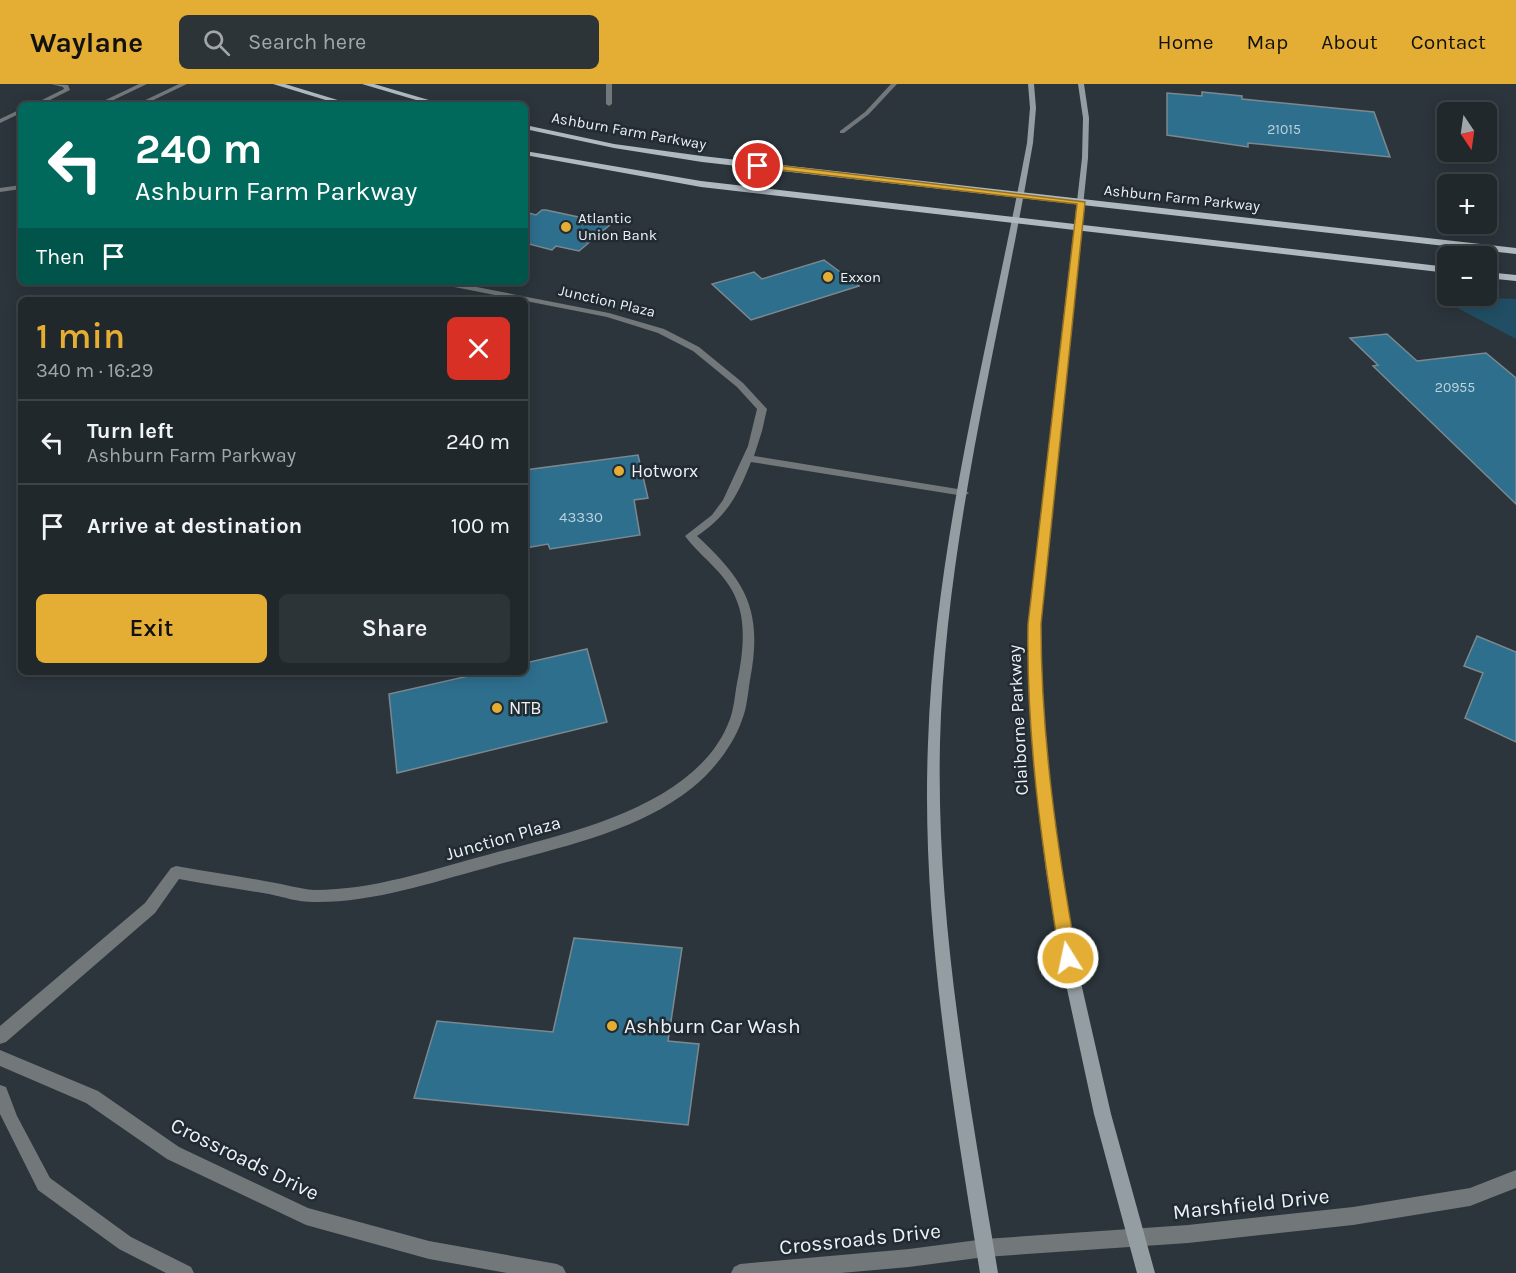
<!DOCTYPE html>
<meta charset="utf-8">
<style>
body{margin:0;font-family:Karla,sans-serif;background:#2d3438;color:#f1f3f6;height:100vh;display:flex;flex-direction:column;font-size:22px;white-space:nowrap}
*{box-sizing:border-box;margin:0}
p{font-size:20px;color:#a2a6a9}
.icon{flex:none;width:33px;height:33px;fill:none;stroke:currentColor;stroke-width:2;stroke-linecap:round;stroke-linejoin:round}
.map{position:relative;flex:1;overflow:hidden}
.panel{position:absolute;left:18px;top:213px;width:510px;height:378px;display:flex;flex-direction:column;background:#20282c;border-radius:9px;box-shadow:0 3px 15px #0003,0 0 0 2px #3d4448}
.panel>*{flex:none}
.banner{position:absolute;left:18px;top:18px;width:510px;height:183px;border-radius:9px;box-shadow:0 3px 15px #0003,0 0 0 2px #3d4448;background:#00695c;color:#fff;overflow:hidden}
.needle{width:39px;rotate:167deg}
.fabs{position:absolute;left:1437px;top:18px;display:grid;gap:12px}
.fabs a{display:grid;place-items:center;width:60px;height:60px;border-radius:9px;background:#20282c;box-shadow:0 3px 15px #0003,0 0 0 2px #3d4448;font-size:30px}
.pin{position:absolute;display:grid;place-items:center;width:51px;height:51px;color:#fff;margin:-26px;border:3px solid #fff;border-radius:50%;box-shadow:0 2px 6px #0007}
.me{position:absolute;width:66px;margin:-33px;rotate:350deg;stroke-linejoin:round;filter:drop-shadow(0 0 4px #0008)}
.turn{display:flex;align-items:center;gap:21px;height:126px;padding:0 18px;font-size:27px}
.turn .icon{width:78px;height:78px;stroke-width:2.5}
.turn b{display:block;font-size:42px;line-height:51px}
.then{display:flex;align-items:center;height:57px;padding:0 18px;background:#0003;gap:12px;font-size:22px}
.round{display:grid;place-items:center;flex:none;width:63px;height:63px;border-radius:9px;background:#2d3438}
.headline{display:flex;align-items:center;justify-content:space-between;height:102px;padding:0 18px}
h1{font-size:36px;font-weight:600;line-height:45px;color:#e4ae35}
.button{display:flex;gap:12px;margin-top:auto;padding:12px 18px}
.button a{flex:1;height:69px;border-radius:9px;background:#e4ae35;color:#111;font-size:24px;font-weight:600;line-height:69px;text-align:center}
.button a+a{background:#2d3438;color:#f1f3f6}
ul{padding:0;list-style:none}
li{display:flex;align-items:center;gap:18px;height:84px;padding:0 18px;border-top:2px solid #3d4448}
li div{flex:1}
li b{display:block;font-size:22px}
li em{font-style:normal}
header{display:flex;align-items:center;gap:36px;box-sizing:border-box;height:84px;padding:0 30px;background:#e4ae35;color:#111}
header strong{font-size:28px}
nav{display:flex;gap:33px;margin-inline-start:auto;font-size:21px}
.search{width:420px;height:54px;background:#2d3438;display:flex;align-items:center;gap:15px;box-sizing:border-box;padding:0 21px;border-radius:9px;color:#a2a6a9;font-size:22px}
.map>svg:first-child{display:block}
.green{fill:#214e64}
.building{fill:#2e6f8e;stroke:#7c888f;stroke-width:1.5}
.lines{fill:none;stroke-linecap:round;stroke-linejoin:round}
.minor{fill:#72777a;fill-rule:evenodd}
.secondary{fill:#949da2;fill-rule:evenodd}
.primary{fill:#afbac0;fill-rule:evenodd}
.route{fill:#e4ae35;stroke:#947122;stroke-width:1.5}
.poi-dot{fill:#e4ae35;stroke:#212b31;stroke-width:2}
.labels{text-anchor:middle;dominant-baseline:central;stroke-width:5;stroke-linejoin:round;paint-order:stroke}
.far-number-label{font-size:14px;fill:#bcd1dc}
.far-street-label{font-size:15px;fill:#ecf2f6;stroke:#212b31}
.far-poi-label{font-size:15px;fill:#ecf2f6;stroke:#212b31;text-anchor:start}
.number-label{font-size:15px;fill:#bcd1dc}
.poi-label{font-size:18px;fill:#ecf2f6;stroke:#212b31;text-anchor:start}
.street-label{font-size:18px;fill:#ecf2f6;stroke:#212b31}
.near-poi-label{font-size:21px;fill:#ecf2f6;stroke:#212b31;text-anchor:start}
.near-street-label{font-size:21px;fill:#ecf2f6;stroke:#212b31}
</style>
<header>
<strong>Waylane</strong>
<div class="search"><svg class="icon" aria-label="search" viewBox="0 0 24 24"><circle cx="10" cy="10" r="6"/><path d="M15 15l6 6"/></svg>Search here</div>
<nav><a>Home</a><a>Map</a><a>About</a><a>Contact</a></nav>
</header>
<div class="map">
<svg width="1516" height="1189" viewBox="0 0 1516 1189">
<rect width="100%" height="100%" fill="#2b353b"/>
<!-- green -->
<path class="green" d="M1449,212l67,3v40l-66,-35z"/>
<!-- building -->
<g class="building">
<path d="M1202,8l40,4v3l132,13 16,45 -142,-14v4l-81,-12v-42l35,3z"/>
<path d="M542,126h4l65,14 -32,27 -23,-5 -4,4 -27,-7v-31l11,3z"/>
<path d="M824,176l35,26 -108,34 -39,-36 42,-12 8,7z"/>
<path d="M1387,250l30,27 69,-8 30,25v126l-143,-138 5,-1 -28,-27z"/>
<path d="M638,371l10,43 -14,2 6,35 -90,14 -2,-5 -23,4v-78z"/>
<path d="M1477,552l39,16v90l-51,-24 18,-45 -19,-7z"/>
<path d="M587,565l20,73 -210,51 -8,-79 97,-22h39v-9z"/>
<path d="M574,854l108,10 -14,93 31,3 -11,81 -274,-27 23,-77 116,11z"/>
</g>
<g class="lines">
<!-- minor -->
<g class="minor">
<path d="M51,0l17,1 2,5 -30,15h-8l32,-16 -1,-2z"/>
<path d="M139,0h8l-44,21h-8z"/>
<path d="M179,0h8l-44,21h-8z"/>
<path d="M606,0h6v20l-3,2 -3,-2z"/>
<path d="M891,0h6l-28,30 -25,19h-4v-2l25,-19z"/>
<path d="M21,25v4l-21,10v-4z"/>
<path d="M21,101v4l-21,3v-4z"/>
<path d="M435,198h16l158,31 55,16 35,18 44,36 24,26 -5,22 -8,25 210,34 5,3 -5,3 -213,-34c-13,33 -24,54 -54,74 50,46 66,75 53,144 -2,12 -3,28 -8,40 -9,26 -29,51 -50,68 -58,46 -137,60 -206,80 -57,15 -114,35 -173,34 -15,0 -30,-5 -44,-8 -30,-5 -60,-9 -90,-15l-24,34 -149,129 -6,2v-18l145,-123 26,-35 5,-2c31,6 63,10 94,16 15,2 29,7 44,8 60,0 116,-20 173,-35 80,-22 211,-48 243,-136 4,-11 5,-25 7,-36 5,-24 9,-53 2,-76 -9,-32 -36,-47 -54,-71l27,-21 11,-15 25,-54 9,-37 -20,-22 -44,-36 -35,-18 -51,-16 -168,-33z"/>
<path d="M0,966l98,41 81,56 129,61 121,33 128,23 6,3 3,6h-59l-78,-14 -123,-34 -139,-66 -81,-56 -86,-37z"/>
<path d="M0,1001l6,2 11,29 33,62 81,59 60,30 3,6h-28l-47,-24 -81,-59 -38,-76z"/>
<path d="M1516,1086v18l-46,18 -117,19 -165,18 -203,14 -76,10 -68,6h-110l3,-6 6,-3 169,-15 76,-10 203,-14 165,-18 117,-19z"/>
</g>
<!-- secondary -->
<g class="secondary">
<path d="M1028,0h6l2,24 -3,35c-34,199 -88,397 -93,600 -4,179 29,355 58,530h-18c-28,-175 -59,-352 -52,-530 7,-203 62,-402 99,-600l3,-35z"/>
<path d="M1078,0h6l5,34 -1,40 -48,466 2,83 7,82 11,82 14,81 37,162 44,159h-18l-43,-159 -35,-162 -13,-81 -10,-82 -6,-82 -2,-83 54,-466 1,-40z"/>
</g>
<!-- primary -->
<g class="primary">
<path d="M273,0h12l69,21h-12z"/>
<path d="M362,0h12l72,21h-13z"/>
<path d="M525,41l89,19 88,12 814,92v6l-814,-92 -88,-14 -89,-19z"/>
<path d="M525,67l176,30 747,86v6l-747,-86 -176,-32z"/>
<path d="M1486,188l30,3v6l-30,-3z"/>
</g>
</g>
<!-- route -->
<path class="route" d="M758,79l327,39 -44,422c0,113 16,223 36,334l-3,6 -6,2 -6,-2 -2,-6c-18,-111 -34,-221 -32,-334l49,-420 -322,-37z"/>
<!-- markers -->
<g class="poi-dot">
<circle cx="566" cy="143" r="6"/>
<circle cx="828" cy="193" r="6"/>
<circle cx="619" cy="387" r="6"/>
<circle cx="497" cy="624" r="6"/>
<circle cx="612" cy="942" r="6"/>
</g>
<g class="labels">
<!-- far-number labels -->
<g class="far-number-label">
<text x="1284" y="45">21015</text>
<text x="1455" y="303">20955</text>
</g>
<!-- far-street labels -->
<g class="far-street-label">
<text transform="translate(629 47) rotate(10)">Ashburn Farm Parkway</text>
<text transform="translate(1182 114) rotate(6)">Ashburn Farm Parkway</text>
<text transform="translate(607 217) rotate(13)">Junction Plaza</text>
</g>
<!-- far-poi labels -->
<g class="far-poi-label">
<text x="578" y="134">Atlantic<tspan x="578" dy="17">Union Bank</tspan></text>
<text x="840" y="193">Exxon</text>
</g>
<!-- number labels -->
<g class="number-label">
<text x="581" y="433">43330</text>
</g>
<!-- poi labels -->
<g class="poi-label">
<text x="631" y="387">Hotworx</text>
<text x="509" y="624">NTB</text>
</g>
<!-- street labels -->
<g class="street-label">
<text transform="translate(1018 636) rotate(-93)">Claiborne Parkway</text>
<text transform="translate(503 754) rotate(-16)">Junction Plaza</text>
</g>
<!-- near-poi labels -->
<g class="near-poi-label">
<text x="624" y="942">Ashburn Car Wash</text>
</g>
<!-- near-street labels -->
<g class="near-street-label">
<text transform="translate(245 1075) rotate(26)">Crossroads Drive</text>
<text transform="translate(1251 1120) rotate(-6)">Marshfield Drive</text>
<text transform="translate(860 1155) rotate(-6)">Crossroads Drive</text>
</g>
</g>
</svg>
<div class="fabs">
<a><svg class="needle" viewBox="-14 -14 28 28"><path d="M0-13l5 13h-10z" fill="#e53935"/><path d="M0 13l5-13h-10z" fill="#a2a6a9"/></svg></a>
<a>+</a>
<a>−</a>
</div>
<div class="pin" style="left:758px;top:82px;background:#d93025"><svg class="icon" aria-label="arrive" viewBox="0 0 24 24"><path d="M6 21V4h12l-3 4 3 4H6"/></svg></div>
<svg class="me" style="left:1068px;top:874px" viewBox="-20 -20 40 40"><circle r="17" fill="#e4ae35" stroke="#fff" stroke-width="3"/><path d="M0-11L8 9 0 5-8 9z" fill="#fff"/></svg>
<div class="banner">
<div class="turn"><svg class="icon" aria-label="left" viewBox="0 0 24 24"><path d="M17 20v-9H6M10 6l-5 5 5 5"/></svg><div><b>240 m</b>Ashburn Farm Parkway</div></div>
<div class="then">Then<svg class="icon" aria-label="arrive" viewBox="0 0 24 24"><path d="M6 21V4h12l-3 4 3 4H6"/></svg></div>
</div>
<section class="panel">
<div class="headline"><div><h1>1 min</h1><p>340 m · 16:29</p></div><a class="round" style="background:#d93025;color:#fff"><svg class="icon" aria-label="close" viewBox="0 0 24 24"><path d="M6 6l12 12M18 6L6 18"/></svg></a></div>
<ul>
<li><svg class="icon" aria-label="left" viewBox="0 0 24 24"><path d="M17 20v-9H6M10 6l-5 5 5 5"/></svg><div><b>Turn left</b><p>Ashburn Farm Parkway</p></div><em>240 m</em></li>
<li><svg class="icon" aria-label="arrive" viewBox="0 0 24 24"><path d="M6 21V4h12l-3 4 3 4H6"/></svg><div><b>Arrive at destination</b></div><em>100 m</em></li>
</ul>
<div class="button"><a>Exit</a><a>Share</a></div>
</section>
</div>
